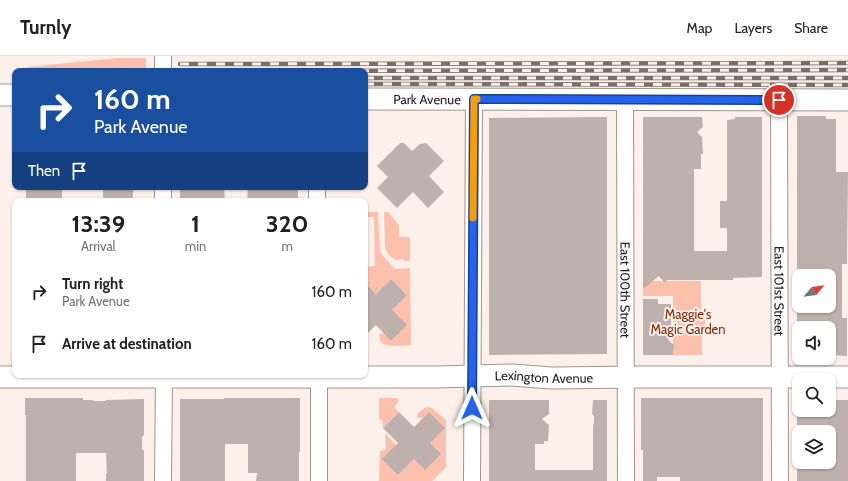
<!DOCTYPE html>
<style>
body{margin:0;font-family:Cabin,sans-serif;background:#f2f2f2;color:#202124;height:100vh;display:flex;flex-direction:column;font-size:15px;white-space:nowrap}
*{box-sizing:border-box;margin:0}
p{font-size:13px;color:#757577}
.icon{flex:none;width:22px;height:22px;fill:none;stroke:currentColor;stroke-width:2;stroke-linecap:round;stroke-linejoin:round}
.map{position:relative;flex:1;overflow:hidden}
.sheet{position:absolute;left:12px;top:142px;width:356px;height:180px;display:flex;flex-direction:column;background:#fff;border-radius:8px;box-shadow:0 1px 3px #0004}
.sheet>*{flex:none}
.top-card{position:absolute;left:12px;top:12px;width:356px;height:122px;border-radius:8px;box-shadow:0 1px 3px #0004;background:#1a4fa0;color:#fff;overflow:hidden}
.needle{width:26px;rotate:61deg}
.fabs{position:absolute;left:792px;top:213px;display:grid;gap:8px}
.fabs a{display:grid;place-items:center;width:44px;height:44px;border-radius:8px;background:#fff;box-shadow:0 1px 3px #0004;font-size:20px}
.pin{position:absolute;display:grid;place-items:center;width:34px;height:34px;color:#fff;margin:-17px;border:2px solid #fff;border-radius:50%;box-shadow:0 1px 4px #0007}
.me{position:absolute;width:44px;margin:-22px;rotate:0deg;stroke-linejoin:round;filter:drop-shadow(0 0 3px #0008)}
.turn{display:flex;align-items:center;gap:14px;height:84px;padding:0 16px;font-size:18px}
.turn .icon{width:52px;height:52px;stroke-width:2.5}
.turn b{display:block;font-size:28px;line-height:34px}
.then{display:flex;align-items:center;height:38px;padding:0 16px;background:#0003;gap:8px;font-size:15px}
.eta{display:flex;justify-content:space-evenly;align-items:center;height:68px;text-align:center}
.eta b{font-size:24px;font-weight:800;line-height:28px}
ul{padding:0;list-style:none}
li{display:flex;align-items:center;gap:12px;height:52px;padding:0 16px}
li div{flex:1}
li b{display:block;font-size:15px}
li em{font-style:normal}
header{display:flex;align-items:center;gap:24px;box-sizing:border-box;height:56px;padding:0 20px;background:#fff;border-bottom:1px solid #e0e0e0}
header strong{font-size:19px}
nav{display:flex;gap:22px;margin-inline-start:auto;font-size:14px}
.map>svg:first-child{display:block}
.green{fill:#fcc0ad}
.building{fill:#beb0ac}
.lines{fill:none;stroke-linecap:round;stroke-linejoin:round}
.minor-casing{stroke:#a1948f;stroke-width:18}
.major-casing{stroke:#a1948f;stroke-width:23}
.minor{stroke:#fff;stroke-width:16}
.major{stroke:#fff;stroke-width:21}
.rail-casing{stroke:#786f6d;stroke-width:4.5}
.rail{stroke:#fdefea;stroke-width:3;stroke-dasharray:9;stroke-linecap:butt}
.route-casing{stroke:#184099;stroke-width:10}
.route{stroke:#2563eb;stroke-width:7}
.slow{stroke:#f59e0b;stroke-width:7}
.labels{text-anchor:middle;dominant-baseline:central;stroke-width:4;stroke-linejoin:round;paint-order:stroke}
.street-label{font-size:13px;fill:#211c1b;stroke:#fdefea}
.park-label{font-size:13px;fill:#842d0b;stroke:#fdefea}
</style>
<header>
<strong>Turnly</strong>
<nav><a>Map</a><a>Layers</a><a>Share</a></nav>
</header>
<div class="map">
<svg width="848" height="425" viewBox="0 0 848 425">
<rect width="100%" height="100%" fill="#fdefea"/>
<!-- green -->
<g class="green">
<path d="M118,2h28v13h-119v-4z"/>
<path d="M365,156h13l2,39 4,6 11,12 15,-1 1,77c-8,0 -27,4 -31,-5 0,-1 -1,-5 -1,-6l4,-1 8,7 1,-30 15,-16 -16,-15 -15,15 -11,-11v-16l10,-1 -1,-49h-9z"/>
<path d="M384,156h4l11,13v12h11v24h-6l-1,-2h-4v2c-8,-3 -12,-6 -14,-14z"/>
<path d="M643,225h58v33l4,1v13h-3v27h-29v-59h-30z"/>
<path d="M379,342h17l3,3 -5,6 5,5 -16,16 -1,-8 -3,-1z"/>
<path d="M426,351l6,1 14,12v47l-14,14h-53l1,-30 6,-1 -1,-15 1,-1 10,11 2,30 16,-16 11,11 5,-27 -1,-31 -7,7 -5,-2 1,-4z"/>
</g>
<!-- building -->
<g class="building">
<path d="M797,60h29v3h10v53h12l-1,92h-5v54h5v38l-18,-1v-27h-32v-22h32v-30h-32z"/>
<path d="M607,61v237l-118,1v-237z"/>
<path d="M643,61h59l1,10 -6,5 5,5 1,17h-2v15h-7v82h33v-23h-7v-27h7v-81l8,-1v-2h27v160l-29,1v2h-65l-4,2 -5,-6 -16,13z"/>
<path d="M400,87h4l8,8 8,-7 6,-1 18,18 -15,15 15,16 -16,16 -15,-16 -16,16 -20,-20 11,-11 -11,-11z"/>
<rect x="26" y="131" width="36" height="14"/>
<rect x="103" y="131" width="30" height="11"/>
<path d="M180,131h44l1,14h-45z"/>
<path d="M248,131h50v14h-51z"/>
<path d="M391,223l16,16 -15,15 15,15 -16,16 -15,-16 -11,11v-53l11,11z"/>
<path d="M643,243h15v5h13v26l4,4 -7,6 6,5 -1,10h-30z"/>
<path d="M25,342h58v2h9l2,1h11l2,-1 37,-1v36l-2,2v12l2,2v30h-38v-7l1,-1 -1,-20h-30v28h-50v-66h-1z"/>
<path d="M224,342h76v54h-1v29h-43l1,-8h-9v-29h-23v37h-45v-82h44z"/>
<path d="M641,342h122v83h-83v-4h-23v4h-14v-31h-2z"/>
<path d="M489,344h60v14l-7,5 7,6 -1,16h-4v3h-9v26h58v-45l1,-2v-7l-2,-2 1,-14h14v81h-118z"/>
<path d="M829,344h19v81h-51v-19h32v-30h-32v-22h32z"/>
<path d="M399,356l15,15 15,-15 16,16 -15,15 11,11 -16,16 -11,-11 -16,16 -16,-16 16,-16 -15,-15z"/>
</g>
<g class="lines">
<defs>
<g id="minor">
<path d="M163,0v15"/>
<path id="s1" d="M625,44l1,381"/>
<path id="s2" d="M779,44l1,381"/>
<path d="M163,131v14"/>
<path d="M317,131v14"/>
<path d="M163,425l1,-106"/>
<path d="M319,425v-106"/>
<path d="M472,425l2,-382"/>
</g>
<g id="major">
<path d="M0,39h15"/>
<path id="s3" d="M365,43l483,1"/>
<path id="s4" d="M0,321h437l75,-2 39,3 89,-1h208"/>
</g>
</defs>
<!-- minor casing -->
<use href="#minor" class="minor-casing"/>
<!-- major casing -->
<use href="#major" class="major-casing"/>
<!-- minor -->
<use href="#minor" class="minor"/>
<!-- major -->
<use href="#major" class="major"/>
<defs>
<g id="rail">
<path d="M180,8l668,-1"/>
<path d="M180,15l668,-1"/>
<path d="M365,22h483"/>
<path d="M365,28l483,1"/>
</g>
</defs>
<!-- rail casing -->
<use href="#rail" class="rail-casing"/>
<!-- rail -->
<use href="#rail" class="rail"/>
</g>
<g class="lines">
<defs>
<path id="route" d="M472,352l2,-309 305,1"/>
</defs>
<!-- route casing -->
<use href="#route" class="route-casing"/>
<!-- route -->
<use href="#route" class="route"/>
<!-- slow -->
<path class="slow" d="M473,162l1,-119h3"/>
</g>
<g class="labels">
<!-- street labels -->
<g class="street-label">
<text stroke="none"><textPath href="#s3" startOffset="62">Park Avenue</textPath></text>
<text stroke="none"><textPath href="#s1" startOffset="190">East 100th Street</textPath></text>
<text stroke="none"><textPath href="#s2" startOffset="191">East 101st Street</textPath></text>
<text stroke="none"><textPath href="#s4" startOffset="544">Lexington Avenue</textPath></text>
</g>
<!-- park labels -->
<g class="park-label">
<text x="688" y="258">Maggie's<tspan x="688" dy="15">Magic Garden</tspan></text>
</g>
</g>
</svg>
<div class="fabs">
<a><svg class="needle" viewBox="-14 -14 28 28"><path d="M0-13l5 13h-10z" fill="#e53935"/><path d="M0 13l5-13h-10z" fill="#757577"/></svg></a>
<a><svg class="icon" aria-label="sound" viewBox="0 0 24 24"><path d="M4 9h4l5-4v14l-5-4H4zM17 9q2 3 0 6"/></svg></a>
<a><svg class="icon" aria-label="search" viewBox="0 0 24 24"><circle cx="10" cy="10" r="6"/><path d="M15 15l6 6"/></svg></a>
<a><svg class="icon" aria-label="layers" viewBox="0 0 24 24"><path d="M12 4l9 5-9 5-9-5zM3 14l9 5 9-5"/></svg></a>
</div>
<div class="pin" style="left:779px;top:44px;background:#d93025"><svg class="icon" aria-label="arrive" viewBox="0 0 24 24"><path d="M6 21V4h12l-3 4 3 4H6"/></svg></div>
<svg class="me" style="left:472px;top:352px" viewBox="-20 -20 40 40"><path d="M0-17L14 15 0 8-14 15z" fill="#2563eb" stroke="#fff" stroke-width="4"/></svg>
<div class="top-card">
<div class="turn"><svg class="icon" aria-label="right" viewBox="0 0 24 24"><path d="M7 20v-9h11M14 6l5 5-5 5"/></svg><div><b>160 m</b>Park Avenue</div></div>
<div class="then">Then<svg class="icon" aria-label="arrive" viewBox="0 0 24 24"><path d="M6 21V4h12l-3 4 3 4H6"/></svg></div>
</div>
<section class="sheet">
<div class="eta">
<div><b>13:39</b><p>Arrival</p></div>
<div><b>1</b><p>min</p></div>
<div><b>320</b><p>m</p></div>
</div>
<ul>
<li><svg class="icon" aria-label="right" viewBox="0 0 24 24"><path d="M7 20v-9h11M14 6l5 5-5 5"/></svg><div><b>Turn right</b><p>Park Avenue</p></div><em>160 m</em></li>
<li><svg class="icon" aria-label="arrive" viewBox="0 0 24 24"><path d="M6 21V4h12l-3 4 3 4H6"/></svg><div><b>Arrive at destination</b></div><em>160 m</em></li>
</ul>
</section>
</div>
